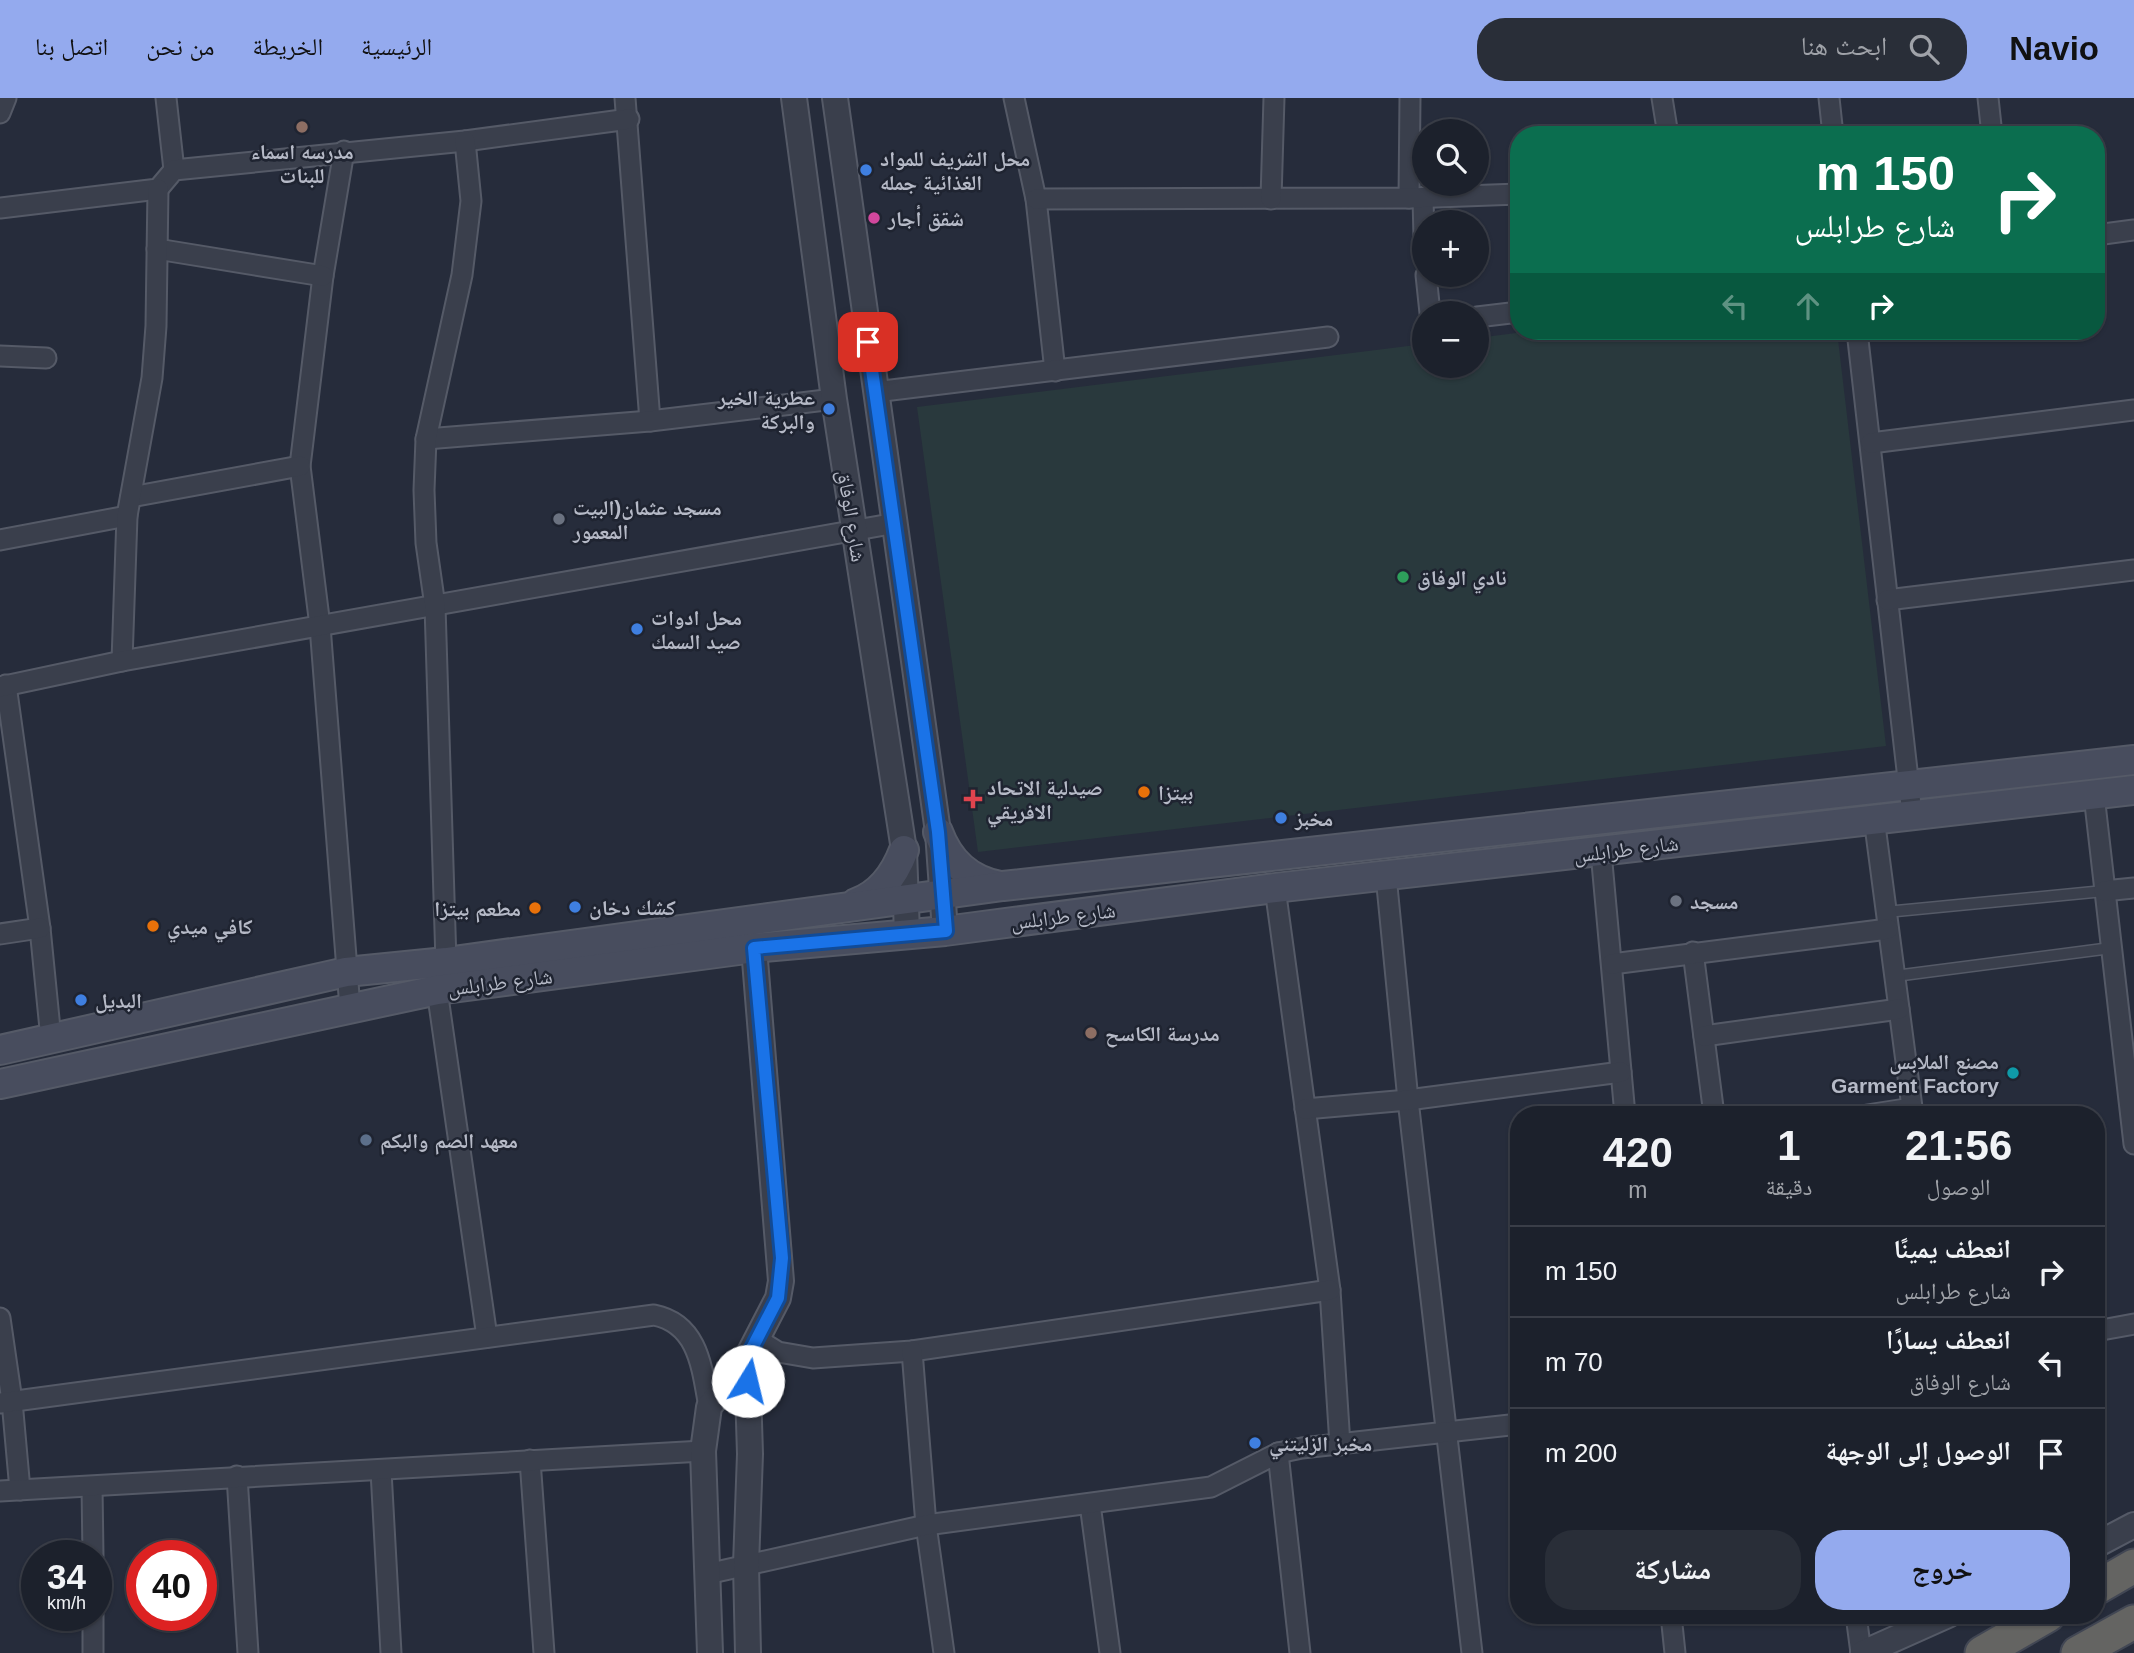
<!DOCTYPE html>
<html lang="ar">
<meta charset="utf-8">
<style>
body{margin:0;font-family:Helvetica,"Noto Naskh Arabic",sans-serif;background:#292e38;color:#f1f3f6;direction:rtl;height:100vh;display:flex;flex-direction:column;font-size:26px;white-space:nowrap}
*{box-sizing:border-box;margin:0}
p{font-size:23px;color:#a0a3a9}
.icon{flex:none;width:38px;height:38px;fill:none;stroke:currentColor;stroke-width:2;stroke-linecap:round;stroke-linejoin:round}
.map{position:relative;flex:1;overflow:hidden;direction:ltr}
.drawer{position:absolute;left:1510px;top:1008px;width:595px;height:518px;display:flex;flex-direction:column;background:#1c212c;border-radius:28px;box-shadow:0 2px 5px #0004,0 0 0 2px #3a3e48;direction:rtl}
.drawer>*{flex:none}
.hud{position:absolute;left:1510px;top:28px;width:595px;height:214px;border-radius:28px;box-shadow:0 2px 5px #0004,0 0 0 2px #3a3e48;direction:rtl;background:#0b6e4f;color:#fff;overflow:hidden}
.tools{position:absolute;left:1412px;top:21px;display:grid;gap:14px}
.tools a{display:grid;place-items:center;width:77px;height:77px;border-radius:50%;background:#1c212c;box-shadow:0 2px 5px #0004,0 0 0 2px #3a3e48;font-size:35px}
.speed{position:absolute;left:21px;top:1442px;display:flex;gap:14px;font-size:35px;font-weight:700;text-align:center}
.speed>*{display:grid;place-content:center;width:91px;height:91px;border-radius:50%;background:#1c212c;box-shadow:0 2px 5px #0004,0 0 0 2px #3a3e48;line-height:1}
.speed small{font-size:18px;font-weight:400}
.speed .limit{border:10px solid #d22;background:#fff;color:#111}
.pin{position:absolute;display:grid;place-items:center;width:60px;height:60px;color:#fff;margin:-30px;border-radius:14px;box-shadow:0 4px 10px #0006}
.me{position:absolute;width:77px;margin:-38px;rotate:9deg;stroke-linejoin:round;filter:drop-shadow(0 0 5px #0008)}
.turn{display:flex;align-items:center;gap:24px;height:147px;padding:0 35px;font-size:32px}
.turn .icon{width:91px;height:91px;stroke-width:2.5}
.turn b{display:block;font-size:49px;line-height:60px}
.lanes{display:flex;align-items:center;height:66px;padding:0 35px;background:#0003;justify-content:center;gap:35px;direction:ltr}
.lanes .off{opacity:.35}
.eta{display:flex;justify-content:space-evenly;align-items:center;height:119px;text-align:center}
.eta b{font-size:42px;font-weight:700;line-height:49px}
.button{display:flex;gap:14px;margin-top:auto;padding:14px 35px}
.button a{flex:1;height:80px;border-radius:28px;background:#94aaee;color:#111;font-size:28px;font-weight:700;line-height:80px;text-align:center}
.button a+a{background:#292e38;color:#f1f3f6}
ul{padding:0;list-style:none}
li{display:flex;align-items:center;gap:21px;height:91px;padding:0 35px;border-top:2px solid #3a3e48}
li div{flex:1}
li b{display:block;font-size:26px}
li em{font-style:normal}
header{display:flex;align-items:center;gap:42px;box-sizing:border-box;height:98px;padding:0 35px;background:#94aaee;color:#111}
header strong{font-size:33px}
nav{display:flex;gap:38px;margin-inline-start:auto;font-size:24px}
.search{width:490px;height:63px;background:#292e38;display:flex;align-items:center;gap:18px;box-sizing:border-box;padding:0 24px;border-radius:28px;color:#a0a3a9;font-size:26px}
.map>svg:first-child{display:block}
.pitch{fill:#29393d}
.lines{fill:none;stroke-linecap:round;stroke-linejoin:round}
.service-casing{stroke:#555a67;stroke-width:13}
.minor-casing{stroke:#555a67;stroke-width:23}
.tertiary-casing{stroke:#555a67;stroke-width:28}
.secondary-casing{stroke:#555a67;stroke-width:32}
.trunk-casing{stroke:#424754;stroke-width:37}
.service{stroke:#3a3f4c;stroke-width:10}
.minor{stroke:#3a3f4c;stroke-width:19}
.tertiary{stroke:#3a3f4c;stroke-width:24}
.secondary{stroke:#484d5e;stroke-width:28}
.trunk{stroke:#646462;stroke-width:33}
.route-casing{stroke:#114b97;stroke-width:18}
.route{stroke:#1a73e8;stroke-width:12}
.education-dot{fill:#8d6e63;stroke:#1f2431;stroke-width:2.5}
.shop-dot{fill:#3f7fe0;stroke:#1f2431;stroke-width:2.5}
.hotel-dot{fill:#d1479c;stroke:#1f2431;stroke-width:2.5}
.worship-dot{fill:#6b7280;stroke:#1f2431;stroke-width:2.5}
.leisure-dot{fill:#2e9e5b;stroke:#1f2431;stroke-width:2.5}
.food-dot{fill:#e8710a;stroke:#1f2431;stroke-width:2.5}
.health-dot{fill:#e0444e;stroke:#1f2431;stroke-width:2.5}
.culture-dot{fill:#0f9aa8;stroke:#1f2431;stroke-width:2.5}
.service-dot{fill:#5c6f8a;stroke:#1f2431;stroke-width:2.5}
.labels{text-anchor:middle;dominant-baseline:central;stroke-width:5;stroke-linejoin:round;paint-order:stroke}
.poi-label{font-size:21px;font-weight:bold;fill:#b6bac7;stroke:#1f2431;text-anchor:start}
.street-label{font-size:21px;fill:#b6bac7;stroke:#1f2431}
</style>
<header>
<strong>Navio</strong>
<div class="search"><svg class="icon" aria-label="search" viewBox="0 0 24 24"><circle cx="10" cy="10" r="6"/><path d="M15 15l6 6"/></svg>ابحث هنا</div>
<nav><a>الرئيسية</a><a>الخريطة</a><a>من نحن</a><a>اتصل بنا</a></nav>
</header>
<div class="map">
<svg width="2134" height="1555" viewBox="0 0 2134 1555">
<rect width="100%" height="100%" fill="#262c3b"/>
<!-- pitch -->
<path class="pitch" d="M1532,233h305l49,415 -908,106 -61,-445 507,-63v22h53v-28z"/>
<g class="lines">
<defs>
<g id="service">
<path d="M1886,814l218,-21"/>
<path d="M1895,878l216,-28"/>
</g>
<g id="minor">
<path d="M166,0l8,72"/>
<path d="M625,0l25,323"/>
<path d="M1014,0l22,101 19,172"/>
<path d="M1662,0l6,37"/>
<path d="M1829,0l4,37"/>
<path d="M1988,0l4,37"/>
<path d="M0,15l6,-15"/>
<path d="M344,53l-21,125 -23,190 20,160 30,382"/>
<path d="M1409,100l1,-100"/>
<path d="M1423,100l1,40"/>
<path d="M1036,101l373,-1 110,-4"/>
<path d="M1271,101l3,-101"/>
<path d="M0,110l158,-19 16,-19 291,-29 164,-22"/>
<path d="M2096,137l38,-5"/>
<path d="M157,151l166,27"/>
<path d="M1426,177l4,38"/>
<path d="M1477,219l42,-5"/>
<path d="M1857,233l55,483"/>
<path d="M0,258l46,2"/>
<path d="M875,294l453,-55"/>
<path d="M426,341l224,-18 184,-22"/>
<path d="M1871,345l263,-33"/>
<path d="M131,399l169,-31"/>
<path d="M0,442l127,-24"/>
<path d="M1887,502l247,-30"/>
<path d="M122,563l5,-145 25,-138 4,-52 2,-137"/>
<path d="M6,587l34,243 11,111"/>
<path d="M0,589l122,-26 774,-138"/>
<path d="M2094,697l40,349"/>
<path d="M1874,720l39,297"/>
<path d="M1601,754l24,263"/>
<path d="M1386,778l22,224 64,553"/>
<path d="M1275,790l55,402 10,155"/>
<path d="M2104,793l30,-3"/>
<path d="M0,836l40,-6"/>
<path d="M1693,854l21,163"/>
<path d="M446,864l-11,-356 -9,-63 -2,-53 2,-51 36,-164 9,-74 -6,-60"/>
<path d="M1612,866l276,-35"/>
<path d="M437,892l50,347"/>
<path d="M1704,938l195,-27"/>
<path d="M1305,1011l103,-9 213,-28"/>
<path d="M1867,1017l45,-7"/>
<path d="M0,1220l12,83 8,89"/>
<path d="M2096,1233l38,-7"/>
<path d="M757,1241l21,13 35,6 99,-7 418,-61"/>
<path d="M912,1253l14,174 18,128"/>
<path d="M0,1305l654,-88c45,9 48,54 55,92"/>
<path d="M1278,1355l22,200"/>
<path d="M530,1362l14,193"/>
<path d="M381,1373l10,182"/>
<path d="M237,1378l11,177"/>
<path d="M92,1389l1,69"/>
<path d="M0,1393l703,-40"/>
<path d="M1090,1406l20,149"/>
<path d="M707,1476l219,-49 285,-38 67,-34 24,-5 217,-24"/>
<path d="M93,1517v38"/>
<path d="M1671,1517l4,38"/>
<path d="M1856,1517l5,38"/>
</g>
<g id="tertiary">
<path d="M794,0l40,301 70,451 3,84"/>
<path d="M835,0l103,734 7,99"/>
<path d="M747,1260l3,96 -4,111 2,88"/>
<path d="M2096,1447l38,-20"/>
<path d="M710,1555l-7,-202 6,-44 38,-49 31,-60 3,-17 -27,-333"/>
<path d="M1863,1555l85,-38"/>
</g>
<g id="secondary">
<path d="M938,734c11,30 31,48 62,54"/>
<path d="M856,805c25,-9 39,-29 48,-53"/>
<path d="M0,952l346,-78 100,-10 557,-76 1131,-126"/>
<path d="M0,986l437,-94 317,-42 191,-17 330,-43 859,-98"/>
</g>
<g id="trunk">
<path d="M2096,1490l38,-22"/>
<path d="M1982,1555l66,-38"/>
<path d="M2078,1555l56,-31"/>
</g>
</defs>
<!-- service casing -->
<use href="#service" class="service-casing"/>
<!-- minor casing -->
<use href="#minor" class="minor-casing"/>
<!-- tertiary casing -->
<use href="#tertiary" class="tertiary-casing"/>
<!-- secondary casing -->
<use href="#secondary" class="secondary-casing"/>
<!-- trunk casing -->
<use href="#trunk" class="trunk-casing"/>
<!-- service -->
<use href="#service" class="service"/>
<!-- minor -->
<use href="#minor" class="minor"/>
<!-- tertiary -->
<use href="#tertiary" class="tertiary"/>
<!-- secondary -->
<use href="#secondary" class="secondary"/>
<!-- trunk -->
<use href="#trunk" class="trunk"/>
</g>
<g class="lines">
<defs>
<path id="route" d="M748,1283l-1,-23 31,-60 4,-40 -28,-310 192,-17 -8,-99 -70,-490"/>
</defs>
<!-- route casing -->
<use href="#route" class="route-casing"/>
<!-- route -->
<use href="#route" class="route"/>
</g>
<!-- markers -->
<g class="education-dot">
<circle cx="302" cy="29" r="7"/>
<circle cx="1091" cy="935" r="7"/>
</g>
<g class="shop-dot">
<circle cx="866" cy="72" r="7"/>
<circle cx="829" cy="311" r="7"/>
<circle cx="637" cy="531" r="7"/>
<circle cx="1281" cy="720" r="7"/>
<circle cx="575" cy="809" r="7"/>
<circle cx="81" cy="902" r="7"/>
<circle cx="1255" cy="1345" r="7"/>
</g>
<circle class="hotel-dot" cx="874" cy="120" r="7"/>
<g class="worship-dot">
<circle cx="559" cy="421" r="7"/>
<circle cx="1676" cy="803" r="7"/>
</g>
<circle class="leisure-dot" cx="1403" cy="479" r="7"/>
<g class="food-dot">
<circle cx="1144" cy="694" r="7"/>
<circle cx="535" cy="810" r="7"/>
<circle cx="153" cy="828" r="7"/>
</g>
<path class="health-dot" d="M969.5 690.5h7v7h7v7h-7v7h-7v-7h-7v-7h7z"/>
<circle class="culture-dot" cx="2013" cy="975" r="7"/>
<circle class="service-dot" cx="366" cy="1042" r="7"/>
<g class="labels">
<!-- poi labels -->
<g class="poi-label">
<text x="302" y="53" text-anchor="middle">مدرسه اسماء<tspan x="302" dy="24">للبنات</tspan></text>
<text x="880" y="60">محل الشريف للمواد<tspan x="880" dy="24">الغذائية جمله</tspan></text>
<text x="888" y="120">شقق أجار</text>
<text x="815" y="299" text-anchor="end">عطرية الخير<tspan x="815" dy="24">والبركة</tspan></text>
<text x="573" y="409">مسجد عثمان(البيت<tspan x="573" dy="24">المعمور</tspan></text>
<text x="1417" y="479">نادي الوفاق</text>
<text x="651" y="519">محل ادوات<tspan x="651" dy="24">صيد السمك</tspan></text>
<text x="987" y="689">صيدلية الاتحاد<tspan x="987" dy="24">الافريقي</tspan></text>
<text x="1158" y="694">بيتزا</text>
<text x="1295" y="720">مخبز</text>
<text x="1690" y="803">مسجد</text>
<text x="589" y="809">كشك دخان</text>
<text x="521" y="810" text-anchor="end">مطعم بيتزا</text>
<text x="167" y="828">كافي ميدي</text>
<text x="95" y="902">البديل</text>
<text x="1105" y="935">مدرسة الكاسح</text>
<text x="1999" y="963" text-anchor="end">مصنع الملابس<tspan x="1999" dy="24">Garment Factory</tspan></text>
<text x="380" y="1042">معهد الصم والبكم</text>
<text x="1269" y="1345">مخبز الزليتني</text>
</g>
<!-- street labels -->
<g class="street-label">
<text transform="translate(852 418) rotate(81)">شارع الوفاق</text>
<text transform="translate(1626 751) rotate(-7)">شارع طرابلس</text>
<text transform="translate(1063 818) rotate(-7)">شارع طرابلس</text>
<text transform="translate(500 884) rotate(-7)">شارع طرابلس</text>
</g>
</g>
</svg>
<div class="tools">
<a><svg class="icon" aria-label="search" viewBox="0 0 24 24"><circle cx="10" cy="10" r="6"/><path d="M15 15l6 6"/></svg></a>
<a>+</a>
<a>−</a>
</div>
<div class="speed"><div>34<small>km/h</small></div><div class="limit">40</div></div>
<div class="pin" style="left:868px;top:244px;background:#d93025"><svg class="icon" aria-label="arrive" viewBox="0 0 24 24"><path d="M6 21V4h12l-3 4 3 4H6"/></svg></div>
<svg class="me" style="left:748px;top:1283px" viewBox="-20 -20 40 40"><circle r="19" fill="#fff"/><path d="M0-13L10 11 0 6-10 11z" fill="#1a73e8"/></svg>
<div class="hud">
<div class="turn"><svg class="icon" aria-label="right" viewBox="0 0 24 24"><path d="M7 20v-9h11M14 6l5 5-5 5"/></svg><div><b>150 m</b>شارع طرابلس</div></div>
<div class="lanes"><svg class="icon off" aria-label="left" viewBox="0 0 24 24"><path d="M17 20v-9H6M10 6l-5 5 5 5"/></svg><svg class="icon off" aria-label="ahead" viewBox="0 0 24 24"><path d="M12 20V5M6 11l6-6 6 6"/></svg><svg class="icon" aria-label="right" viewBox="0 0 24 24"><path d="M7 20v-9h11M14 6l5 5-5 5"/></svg></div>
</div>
<section class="drawer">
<div class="eta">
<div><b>21:56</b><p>الوصول</p></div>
<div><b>1</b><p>دقيقة</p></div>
<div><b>420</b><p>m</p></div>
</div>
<ul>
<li><svg class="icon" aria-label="right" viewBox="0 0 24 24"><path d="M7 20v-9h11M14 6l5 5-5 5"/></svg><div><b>انعطف يمينًا</b><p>شارع طرابلس</p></div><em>150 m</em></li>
<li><svg class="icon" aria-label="left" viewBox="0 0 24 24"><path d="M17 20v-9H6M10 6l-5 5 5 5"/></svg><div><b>انعطف يسارًا</b><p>شارع الوفاق</p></div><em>70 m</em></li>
<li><svg class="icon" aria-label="arrive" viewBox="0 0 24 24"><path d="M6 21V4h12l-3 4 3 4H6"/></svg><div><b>الوصول إلى الوجهة</b></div><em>200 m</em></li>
</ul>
<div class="button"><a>خروج</a><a>مشاركة</a></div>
</section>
</div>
